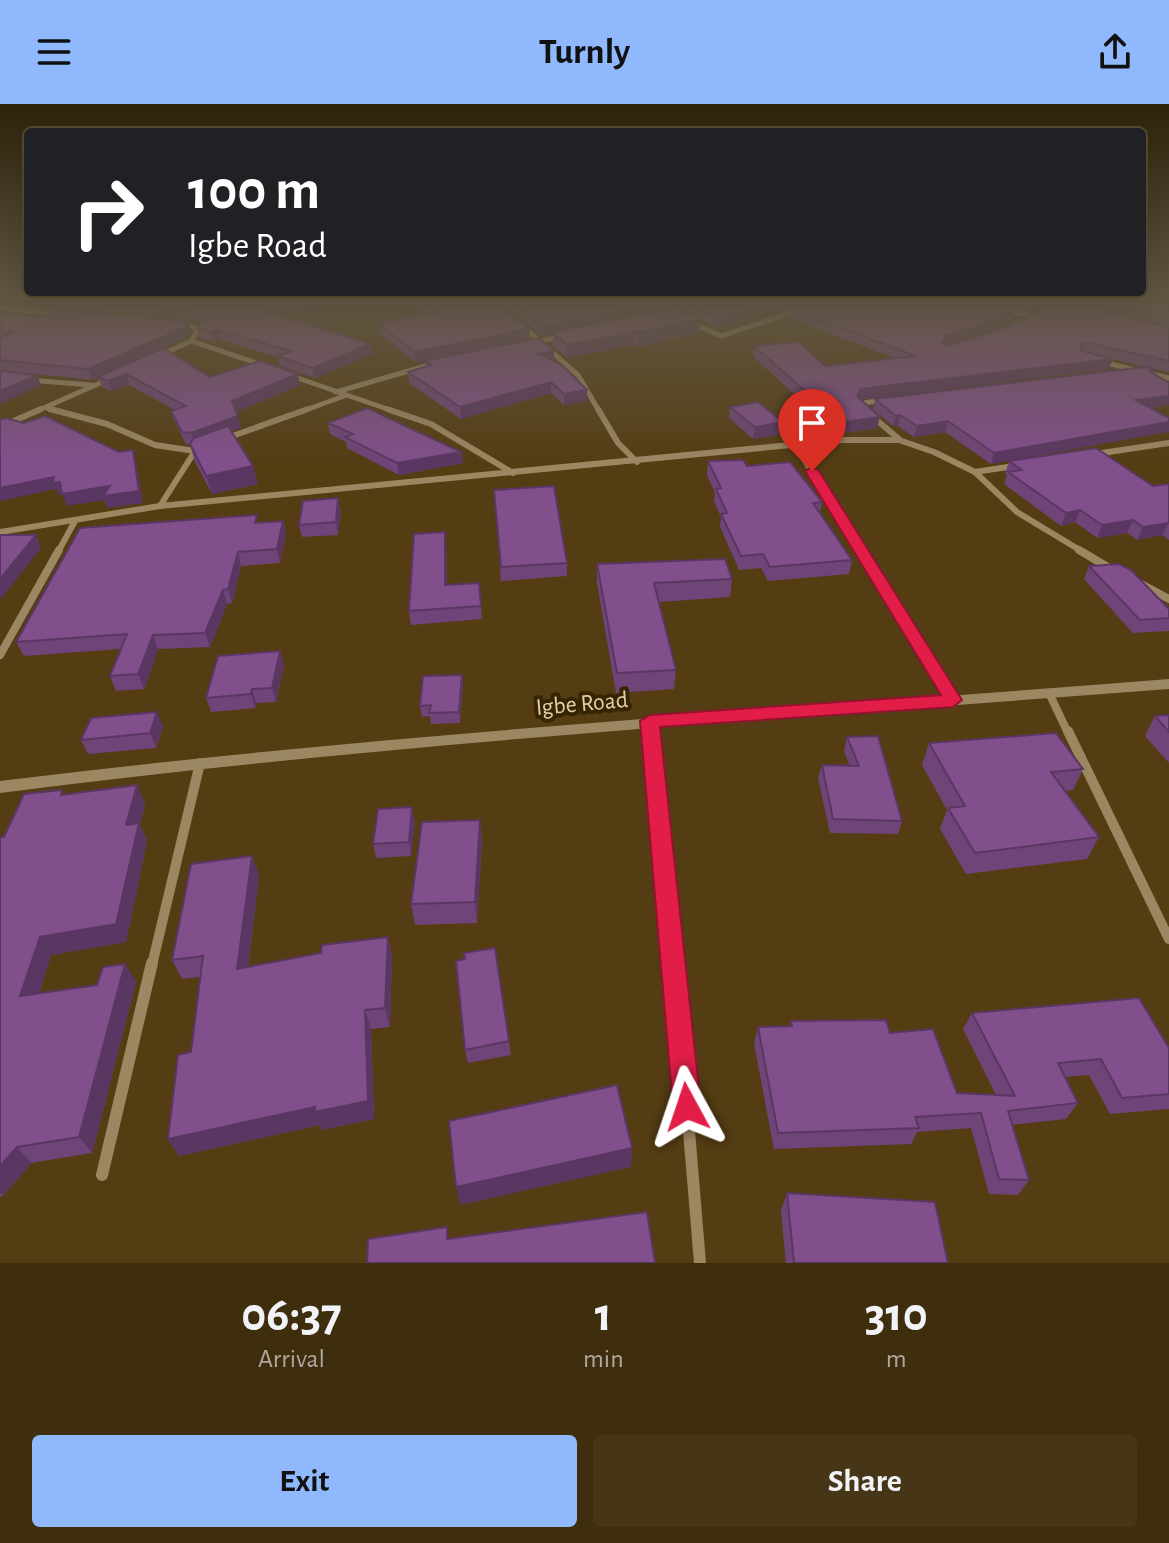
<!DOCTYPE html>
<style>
body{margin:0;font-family:"Alegreya Sans",sans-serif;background:#463617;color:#f1f3f6;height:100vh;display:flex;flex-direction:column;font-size:30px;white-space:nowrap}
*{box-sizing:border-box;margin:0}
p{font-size:26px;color:#ada89e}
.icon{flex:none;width:44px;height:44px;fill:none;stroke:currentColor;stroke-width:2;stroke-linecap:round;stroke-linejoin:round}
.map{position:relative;height:1159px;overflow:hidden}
.sheet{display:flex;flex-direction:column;background:#3f2e0e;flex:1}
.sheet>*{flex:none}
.banner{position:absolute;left:24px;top:24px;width:1122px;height:168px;border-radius:8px;box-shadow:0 8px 32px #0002,0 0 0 2px #584a2e;background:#202124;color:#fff;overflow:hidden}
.pin{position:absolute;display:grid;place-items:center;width:68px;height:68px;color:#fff;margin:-82px -34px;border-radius:50% 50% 50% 0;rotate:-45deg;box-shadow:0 0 8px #0007}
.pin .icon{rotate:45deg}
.me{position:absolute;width:88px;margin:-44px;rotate:355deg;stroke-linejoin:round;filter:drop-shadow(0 0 6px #0008)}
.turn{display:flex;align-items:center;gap:28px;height:168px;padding:0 32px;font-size:36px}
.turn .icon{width:104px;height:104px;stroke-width:2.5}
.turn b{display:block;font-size:56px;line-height:68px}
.eta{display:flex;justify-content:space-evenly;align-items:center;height:136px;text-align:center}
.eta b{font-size:48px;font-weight:600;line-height:56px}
.primary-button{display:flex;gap:16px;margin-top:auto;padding:16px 32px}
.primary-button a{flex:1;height:92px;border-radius:8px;background:#8fb8fd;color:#111;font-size:32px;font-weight:600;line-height:92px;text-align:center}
.primary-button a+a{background:#463617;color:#f1f3f6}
header{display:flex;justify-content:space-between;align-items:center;height:104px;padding:0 32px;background:#8fb8fd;color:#111;font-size:36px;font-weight:600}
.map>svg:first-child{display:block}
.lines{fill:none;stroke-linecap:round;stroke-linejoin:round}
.minor-far4{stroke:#9c8763;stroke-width:5}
.minor-far3{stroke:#9c8763;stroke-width:6}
.minor-far2{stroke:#9c8763;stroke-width:8}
.minor-far1{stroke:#9c8763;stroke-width:10}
.minor{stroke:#9c8763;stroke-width:12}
.tertiary{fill:#9c8763;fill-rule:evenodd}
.wall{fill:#6f4478}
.shaded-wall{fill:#5a3762}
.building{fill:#814f8c;stroke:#5a3762;stroke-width:2}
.route{fill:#e11d48;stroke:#92132f;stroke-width:2}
.labels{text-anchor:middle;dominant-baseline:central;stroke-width:8;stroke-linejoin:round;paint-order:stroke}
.street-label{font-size:24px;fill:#e5cfaa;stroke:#362502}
</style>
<header><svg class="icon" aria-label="menu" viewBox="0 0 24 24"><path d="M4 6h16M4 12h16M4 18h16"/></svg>Turnly<svg class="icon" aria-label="share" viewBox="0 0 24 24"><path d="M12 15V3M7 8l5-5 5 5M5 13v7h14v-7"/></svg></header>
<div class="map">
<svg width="1169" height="1159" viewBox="0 0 1169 1159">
<rect width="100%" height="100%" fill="#543d13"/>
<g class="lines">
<!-- minor-far4 -->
<g class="minor-far4">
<path d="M323,196l11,3 18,-3"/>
<path d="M655,196l21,15"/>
<path d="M0,204l60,6"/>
<path d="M1003,207l30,5"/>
<path d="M108,210l19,-14"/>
<path d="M692,219l29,13 82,-27"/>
<path d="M520,220l58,51 21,36"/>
<path d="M191,237l74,25"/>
<path d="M531,239l30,-6"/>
<path d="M161,251l30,-14 8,-12 -18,-6"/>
<path d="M1102,258l67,16"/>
<path d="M289,271l104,36"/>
<path d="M29,276l62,5"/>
<path d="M336,288l100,-29"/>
<path d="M47,304l10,3"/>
<path d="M862,304l-2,-3 3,-2 22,-3"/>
<path d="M37,307l72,-32"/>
<path d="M303,307l41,-15"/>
</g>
<!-- minor-far3 -->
<g class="minor-far3">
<path d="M50,305l57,15 48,21 40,6"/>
<path d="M387,305l44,15 82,49"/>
<path d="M598,305l20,34 19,19"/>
<path d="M873,313l26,22"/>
<path d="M0,323l41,-18"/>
<path d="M224,335l84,-30"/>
<path d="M796,342l65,106"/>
<path d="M1095,350l74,-11"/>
<path d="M975,368l39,-6"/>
<path d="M160,402l35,-55 5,-3"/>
<path d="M0,428l160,-26 683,-66h56l35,12 41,20 42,40 66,40"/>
<path d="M58,448l17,-31"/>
</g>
<!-- minor-far2 -->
<g class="minor-far2">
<path d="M860,446l93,150"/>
<path d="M1079,446l32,19"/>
<path d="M1141,480l28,15"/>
<path d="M0,551l59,-105"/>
<path d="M1049,589l19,40"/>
<path d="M650,617l1,12"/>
</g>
<!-- minor-far1 -->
<g class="minor-far1">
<path d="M651,627l24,234"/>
<path d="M1068,627l101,208"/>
<path d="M152,861l48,-202"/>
</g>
<!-- minor -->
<g class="minor">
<path d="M675,859l25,300"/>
<path d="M102,1071l50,-212"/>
</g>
<!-- tertiary -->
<path class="tertiary" d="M1169,575v10c-390,30 -781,54 -1169,104v-12c388,-48 779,-71 1169,-102z"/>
</g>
<!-- wall -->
<g class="wall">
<path d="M53,196h270l1,6 -44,10 92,38 -57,24 -35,-12 -2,-9 -58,-17 -6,2 -14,-4 -3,-10 2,-4 -5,-4 -75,-7 -3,-9 4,-3 -17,11 -48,-5z"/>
<path d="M406,196h89l34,39 -113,24 -37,-30 -1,-10 48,-9z"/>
<path d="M498,196h161l4,3v8l35,7 -33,-18h153l-43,13 -15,-6 -1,10 -43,11 -16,-9 -1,13 -61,15 -3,-3 -68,14 -14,-12v-12l-10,2z"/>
<path d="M983,196h186v3l-5,3 5,1v20l-90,-24h-19l-34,8z"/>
<path d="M793,206h222l-3,9 -16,9 -51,17 3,1 221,-18v43l-2,1 -54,-13 -4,10 -249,30 17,29 -63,9 -21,-14 2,-11 15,-3 -57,-53 1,-10 71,20 69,-8 -102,-39z"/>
<path d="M0,209l50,4 139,4 2,10 -4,6 -54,24 77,16 90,8 -64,27 5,16 -10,3 27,53 -46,10 -17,-32 -5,-18h-4l-11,-22 -4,-11 4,-1 -46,-25 -17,6 -10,-4 -4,-10 -6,3 -92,-10z"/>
<path d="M554,247v10l33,29v11l-23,4 -13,-12 -90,26 -52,-36 -1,-11 18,-5 -1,-6z"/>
<path d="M1153,269l16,32 -19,3 -159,56 -46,-32 -31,5 -16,-11h-5l-20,-17 2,-10z"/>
<path d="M730,303l53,15 -1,12 -29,5 -24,-21z"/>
<path d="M328,319l133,29 2,11 -64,12 -52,-27 -1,-6 -16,-8z"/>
<path d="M708,357l39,5 75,36 -2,11 32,47 -3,14 -81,7 -7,-13 -22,2 -19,-43 1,-10 -7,-15 1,-9 -8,-18z"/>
<path d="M1009,357l144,25 16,-2v56l-7,-5 -25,5 -10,-7 -30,5 -22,-16 -14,4 -57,-42 3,-9 -2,-1z"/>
<path d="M494,386l73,73v13l-66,5z"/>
<path d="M341,407l-3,24 -36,2 -3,-12z"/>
<path d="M283,417l3,13 -6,29 -39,3 -9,37 -5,1 -17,43 -52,2 -14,40 -28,2 -6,-15 10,-27 -96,7 -8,-14 243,-120z"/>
<path d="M445,428l1,13 1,40 32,-2 3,36 -71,6 -2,-14z"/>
<path d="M597,460l135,15 -2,18 -71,5 17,68 -2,19 -58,4 -19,-110z"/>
<path d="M1089,462l80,43v22l-36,2 -49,-54z"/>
<path d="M280,547l4,14 -8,37 -20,1 -1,5 -44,4 -5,-14z"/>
<path d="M462,571l1,10 -3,38 -29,1 -1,-8 -8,1 -2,-11z"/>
<path d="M1169,611v48l-24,-27 10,-20z"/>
<path d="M163,622l-7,22 -68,6 -7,-14z"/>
<path d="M847,633l55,84 -4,13 -68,-1 -12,-55 4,-13 28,1 -6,-15z"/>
<path d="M929,639l154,26 -10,21 -8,1 34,46 -12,22 -121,15 -26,-45 7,-19 -25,-45z"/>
<path d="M64,690l81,9 -5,22 7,16 -21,101 -75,13 -12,38 58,-8 28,-21 11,18 -44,171 -61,10 -28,33 -3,1v-360h4z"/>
<path d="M480,716l2,21 -5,82 -62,2 -4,-21z"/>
<path d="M415,718l-4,34 -35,2 -3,-14z"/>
<path d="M252,752l7,20 -11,91 73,-14 67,-16 4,19 -2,71 -19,2 3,90 -52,11 -2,-5 -141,31 -11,-17 23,-87 9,-75 -18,2 -10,-19z"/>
<path d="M972,909l197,35v61l-59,5 -21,-39 -24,2 13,26 -12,16 -54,6 17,55 -11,15 -29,-1 -18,-66 -54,4 -6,12 -137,5 -20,-105 4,-17 32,-1 1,-5 99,12 67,60 39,2 -33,-66z"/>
<path d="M509,937l2,14 -43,8 -3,-13z"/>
<path d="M787,1089l161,70h-162l-5,-52z"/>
</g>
<!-- shaded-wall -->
<g class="shaded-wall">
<path d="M104,196h17l-18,12 -3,-10z"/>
<path d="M308,196h15l1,6 -60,13 -2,-9z"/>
<path d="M789,196h29l-43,13 1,-9z"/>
<path d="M1037,196h24l-1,3 -34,8 3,-9z"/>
<path d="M1161,196h8v3l-18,9 3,-9z"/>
<path d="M663,199l-1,9 -109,20v2l-10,2 -1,-9z"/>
<path d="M760,204l-1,9 -43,11 1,-10z"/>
<path d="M1015,206l-3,9 -16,9 -54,18v-3l3,-7z"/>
<path d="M700,215l-1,13 -61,15v-14z"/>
<path d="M189,217l2,10 -4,6 -95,43 -4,-11z"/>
<path d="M529,225v10l-113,24 -1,-11z"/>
<path d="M217,226l3,10 -6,2 -3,-10z"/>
<path d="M636,227l-1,13 -68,14v-13z"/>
<path d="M370,240l2,10 -57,24 -2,-10z"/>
<path d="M554,247v10l-16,-7z"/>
<path d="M1113,255l-4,10 -250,31 -2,-4 4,-7z"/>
<path d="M126,270l3,11 -17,6 -4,-10z"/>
<path d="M298,270l2,11 -65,27 -3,-11z"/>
<path d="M37,271l4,10 -41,19v-13z"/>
<path d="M551,278v11l-90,26 -1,-12z"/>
<path d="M587,286v11l-23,4v-11z"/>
<path d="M1169,292v9l-37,5 4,-10z"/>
<path d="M900,311l-2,11h-5l3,-10z"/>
<path d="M238,312l3,12 -47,17 -3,-12z"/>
<path d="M880,313l-3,11 -63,9 2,-11z"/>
<path d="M948,317l-3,11 -31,5 3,-11z"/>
<path d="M783,318l-1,12 -29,5 2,-12z"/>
<path d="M1169,318v10l-178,32 3,-11z"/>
<path d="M133,346l3,11 7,42 -36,5 -3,-8 -37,6 -5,-12z"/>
<path d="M461,348l2,11 -64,12 -2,-12z"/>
<path d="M253,362l5,18 -46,10 -6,-18z"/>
<path d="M54,373l6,5 5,11 -7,2 -2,-6 -56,12v-13z"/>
<path d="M338,394l3,13 -3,24 -2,-13z"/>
<path d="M1080,406l-5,12 -14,4 5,-13z"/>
<path d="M1133,416l-6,13 -30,5 5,-13z"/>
<path d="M283,417l3,13 -6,29 -3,-14z"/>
<path d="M1169,418l-7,13 -25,5 6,-13z"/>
<path d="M445,428l1,13 1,54 -2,-14z"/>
<path d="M36,431l5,13 -40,51 -1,-2v-18z"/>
<path d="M238,448l3,14 -9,37 -4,-14z"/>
<path d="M223,486l4,14 -17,43 -5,-14z"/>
<path d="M153,531l5,14 -14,40 -6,-15z"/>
<path d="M280,547l4,14 -8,37 -4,-14z"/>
<path d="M462,571l1,10 -3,38 -1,-11z"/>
<path d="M252,585l4,14 -1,5 -4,-14z"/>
<path d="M157,608l6,14 -7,22 -6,-15z"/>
<path d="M137,681l8,18 -5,22 7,16 -21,101 -75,13 -18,59 -13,-18 20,-59 86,-112z"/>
<path d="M412,703l3,15 -4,34 -2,-14z"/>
<path d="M480,716l2,21 -5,82 -2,-21z"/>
<path d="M252,752l7,20 -14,112 -8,-19z"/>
<path d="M388,833l4,19 -2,71 -5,-19z"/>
<path d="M125,860l11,18 -44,171 -13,-16z"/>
<path d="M365,906l6,19 3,90 -52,11 -2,-5 -141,31 -11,-17z"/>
<path d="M17,1043l14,16 -28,33 -3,-3v-27z"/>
<path d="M632,1044l-1,19 -171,38 -4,-18z"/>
</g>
<!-- building -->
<g class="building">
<path d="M72,196h32l-4,2z"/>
<path d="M121,196h187l-46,10 108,34 -57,24 -35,-12 14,-5 -75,-21 -6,2 -14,-4 5,-10 -10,-8 -76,-6z"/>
<path d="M419,196h76l34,29 -114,23 -37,-29 58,-11z"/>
<path d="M509,196h150l4,3 -121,24z"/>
<path d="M682,196h70l8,8 -43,10z"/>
<path d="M766,196h23l-13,4z"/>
<path d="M826,196h153l36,10 -16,8 -54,18 -3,7 6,3 55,-18 29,-15 33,-9h15l89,24v33l-84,-19 -5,3 2,6 31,8 -252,30 -4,7 23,21 -64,9 -21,-14 27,-6 -68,-60 45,-4 26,24 91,-10 -123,-46z"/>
<path d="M1106,196h55l-7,3 15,4v10z"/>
<path d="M676,204l24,11 -62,14 -2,-2 -69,14 -14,-13z"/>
<path d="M51,205l138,12 -4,6 -97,42 -88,-9v-22l13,-6 -13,-1v-18l50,4z"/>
<path d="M539,234l15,13 -16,3 24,11 25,25 -23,4 -13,-12 -91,25 -52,-35 23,-7 -6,-4z"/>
<path d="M163,244l47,29 50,-16 38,13 -66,27 6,15 -47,17 -9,-1 -11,-21 15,-5 -60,-32 -18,7 -10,-4z"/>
<path d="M1144,263l10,2 -4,2 19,12v13l-33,4 33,18v4l-175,31 -46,-32 -31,5 -17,-11 -4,1 -21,-17z"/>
<path d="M0,267l37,4 -37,16z"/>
<path d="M758,298l25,20 -28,5 -25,-20z"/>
<path d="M367,304l94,44 -64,11 -52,-26 8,-3 -25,-11z"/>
<path d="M45,312l74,36 14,-2 6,41 -36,5 7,-10 -48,8 -2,-12 -7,1 1,-6 -54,11v-68l6,-2 18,5z"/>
<path d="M228,322l25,40 -47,10 -16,-32 4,-6z"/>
<path d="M1096,344l57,38 16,-2v39l-26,4 -10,-7 -31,5 -22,-15 -14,3 -58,-41 14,-2 -13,-9z"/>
<path d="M743,356l4,6 43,-4 32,40 -9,1 39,57 -82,7 -7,-13 -22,2 -20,-42 6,-1 -11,-24 5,-1 -13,-27z"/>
<path d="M554,382l13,77 -66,4 -7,-77z"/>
<path d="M338,394l-2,24 -37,3 4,-24z"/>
<path d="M257,411l-2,8 28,-2 -6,28 -39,3 -10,37 -5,1 -18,43 -52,2 -15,39 -28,2 17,-42 -111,8 64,-114z"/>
<path d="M445,428v53l34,-2 2,23 -72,5 5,-77z"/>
<path d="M0,431h36l-36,44z"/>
<path d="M725,455l7,20 -78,4 22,87 -59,3 -20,-109z"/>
<path d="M1119,460l12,6 38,39v9l-29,2 -51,-54z"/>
<path d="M280,547l-8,37 -20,1 -1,5 -45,4 12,-42z"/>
<path d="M462,571l-3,37 -30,1 2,-8 -11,1 3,-30z"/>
<path d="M157,608l-7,21 -69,7 10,-22z"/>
<path d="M1169,611v17l-14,-16z"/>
<path d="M1056,629l27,36 -32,3 48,65 -124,16 -27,-45 17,-2 -36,-63z"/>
<path d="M878,632l24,85 -69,-2 -11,-54 37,1 -12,-29z"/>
<path d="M137,681l-11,40 13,-2 -23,101 -76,13 -20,59 77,-11 6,-18 22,-3 -46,173 -62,10 -17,19v-329h4l20,-43 38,-4 -1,5z"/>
<path d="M412,703l-3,35 -36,2 5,-35z"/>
<path d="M480,716l-5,82 -64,2 11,-82z"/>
<path d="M252,752l-15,113 84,-16 1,-8 66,-8 -3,71 -20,2 3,91 -53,11v-5l-147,32 10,-84 13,-3 12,-96 -31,4 19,-96z"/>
<path d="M495,844l14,93 -44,9 -9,-89 9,-2 -1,-6z"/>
<path d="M1139,894l30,50v46l-47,4 -21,-39 -43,4 20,40 -70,8 21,69 -30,-1 -18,-66 -66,4 4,11 -141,5 -20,-106 34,-1 -1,-5 95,-1 4,13 43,-4 24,64 58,3 -43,-83z"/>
<path d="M617,981l15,63 -176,39 -7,-66z"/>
<path d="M787,1089l148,9 13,61h-154z"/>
<path d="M647,1108l8,51h-288l1,-24 79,-12v12z"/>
</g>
<!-- sky -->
<linearGradient id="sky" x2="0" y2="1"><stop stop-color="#2e220a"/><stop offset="0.55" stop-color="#615744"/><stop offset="1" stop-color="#615744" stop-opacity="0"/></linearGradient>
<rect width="1169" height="358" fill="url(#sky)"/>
<!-- route -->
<path class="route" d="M812,363l7,4 143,229 -9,7 -293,20 41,380 -4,10 -10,4 -10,-4 -4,-10 -33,-386 10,-6 291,-20 -136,-224z"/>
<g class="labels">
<!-- street labels -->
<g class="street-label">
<text transform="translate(582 600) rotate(-5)">Igbe Road</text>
</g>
</g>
</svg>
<div class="pin" style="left:812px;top:367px;background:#d93025"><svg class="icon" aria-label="arrive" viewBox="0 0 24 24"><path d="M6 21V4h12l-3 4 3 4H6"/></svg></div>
<svg class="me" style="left:687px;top:1003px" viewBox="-20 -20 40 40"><path d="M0-17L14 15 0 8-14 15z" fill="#e11d48" stroke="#fff" stroke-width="4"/></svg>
<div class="banner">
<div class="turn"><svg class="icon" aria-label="right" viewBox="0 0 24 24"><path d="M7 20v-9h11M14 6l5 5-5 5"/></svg><div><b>100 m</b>Igbe Road</div></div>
</div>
</div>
<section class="sheet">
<div class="eta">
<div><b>06:37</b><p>Arrival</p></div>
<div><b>1</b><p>min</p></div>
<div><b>310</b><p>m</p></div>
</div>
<div class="primary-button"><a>Exit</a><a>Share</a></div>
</section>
